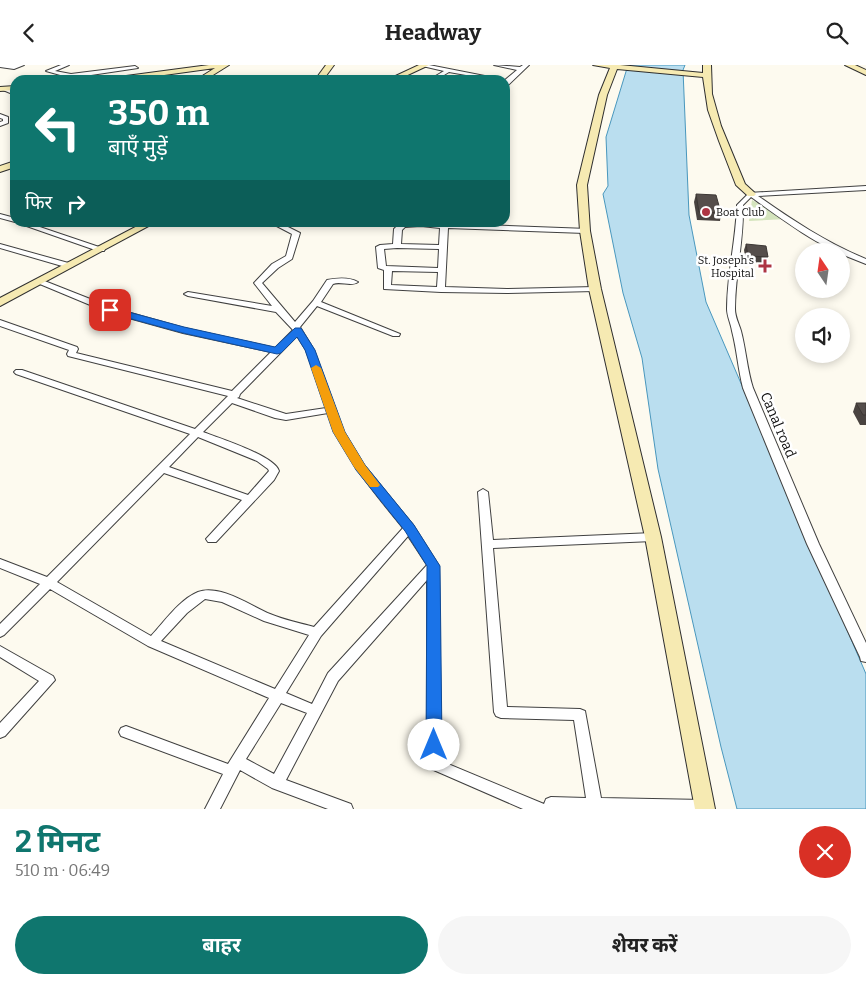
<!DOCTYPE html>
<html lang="hi">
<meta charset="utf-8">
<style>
body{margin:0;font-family:Bitter,"Noto Sans Devanagari",serif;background:#f6f6f6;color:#222;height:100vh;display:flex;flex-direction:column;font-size:19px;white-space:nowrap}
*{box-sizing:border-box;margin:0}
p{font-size:16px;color:#767676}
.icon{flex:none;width:28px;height:28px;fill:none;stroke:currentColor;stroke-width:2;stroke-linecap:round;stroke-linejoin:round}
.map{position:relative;height:744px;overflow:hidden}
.details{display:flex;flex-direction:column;background:#fff;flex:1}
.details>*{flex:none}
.hud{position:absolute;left:10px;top:10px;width:500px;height:152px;border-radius:15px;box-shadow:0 2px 8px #0003;background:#0f766e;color:#fff;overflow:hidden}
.needle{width:32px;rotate:347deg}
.buttons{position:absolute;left:795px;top:178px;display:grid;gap:10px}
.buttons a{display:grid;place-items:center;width:55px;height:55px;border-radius:50%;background:#fff;box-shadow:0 2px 8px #0003;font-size:25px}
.pin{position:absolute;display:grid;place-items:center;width:42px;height:42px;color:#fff;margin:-21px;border-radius:10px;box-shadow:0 2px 8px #0006}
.me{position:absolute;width:55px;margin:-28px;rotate:0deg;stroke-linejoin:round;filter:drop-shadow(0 0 4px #0008)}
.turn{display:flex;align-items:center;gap:18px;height:105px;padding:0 15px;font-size:22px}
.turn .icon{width:65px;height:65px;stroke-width:2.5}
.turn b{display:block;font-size:35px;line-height:42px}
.then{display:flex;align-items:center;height:48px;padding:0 15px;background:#0003;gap:10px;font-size:19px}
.round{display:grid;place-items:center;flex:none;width:52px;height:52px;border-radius:26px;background:#f6f6f6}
.summary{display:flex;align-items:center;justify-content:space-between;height:85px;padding:0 15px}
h1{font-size:30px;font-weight:700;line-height:38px;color:#0f766e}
.cta{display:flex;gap:10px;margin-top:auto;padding:10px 15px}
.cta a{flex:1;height:58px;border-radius:30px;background:#0f766e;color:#fff;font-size:20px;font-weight:700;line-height:58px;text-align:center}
.cta a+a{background:#f6f6f6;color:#222}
header{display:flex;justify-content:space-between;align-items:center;height:65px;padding:0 15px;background:#fff;font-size:22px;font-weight:700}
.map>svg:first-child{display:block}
.green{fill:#d4e4bd}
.water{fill:#badeef;stroke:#4997bd}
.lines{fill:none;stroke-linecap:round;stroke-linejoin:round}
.street-casing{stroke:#404040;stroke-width:2}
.secondary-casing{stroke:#2f2f2f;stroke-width:2}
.street{fill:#fff;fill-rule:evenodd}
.secondary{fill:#f6eab2;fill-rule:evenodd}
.wall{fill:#494340}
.building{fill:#554e4b;stroke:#3c3734}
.route{fill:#1a73e8;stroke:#114b97}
.slow{fill:#f59e0b}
.poi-dot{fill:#ad3543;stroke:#fff;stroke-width:2}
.labels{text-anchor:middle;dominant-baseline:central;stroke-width:5;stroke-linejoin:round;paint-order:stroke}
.far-poi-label{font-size:11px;fill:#0d0d0d;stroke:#fff;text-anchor:start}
.street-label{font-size:14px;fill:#0d0d0d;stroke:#fff}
</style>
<header><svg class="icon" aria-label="back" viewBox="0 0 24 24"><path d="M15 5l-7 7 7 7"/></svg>Headway<svg class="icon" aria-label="search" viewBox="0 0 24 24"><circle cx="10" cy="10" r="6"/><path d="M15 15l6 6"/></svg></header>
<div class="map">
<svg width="866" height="744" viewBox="0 0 866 744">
<rect width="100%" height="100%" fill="#fdfaef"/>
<!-- green -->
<path class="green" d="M752,135l35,19 -38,2z"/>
<!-- water -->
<path class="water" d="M628,0h57l-2,5 6,145 17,87 160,372v135h-129l-16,-62 -63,-278 -16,-111 -19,-65 -20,-99 5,-8 -2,-49z"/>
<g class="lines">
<defs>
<g id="street">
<path d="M0,0h24l-10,4 -14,-2z"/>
<path d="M61,0h8l-14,6 16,3 64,-8 3,2 -67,10 -25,-7z"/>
<path d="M418,0h11l76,15 12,-10 -23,-5 26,2 3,-2h6l-24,23v-8h-11l-45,-8 -13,8h-7l15,-9z"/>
<path d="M205,10l20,3 3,2 -25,-2 -1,-1z"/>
<path d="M5,22l10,4v4l-12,-5 -1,-1z"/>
<path d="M0,49l8,3v6l-8,3v-4l3,-1v-2l-3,-1z"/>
<path d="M866,121v4l-108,6c34,24 69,47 108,63v5l-25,-10v-3c-17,0 -73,-42 -90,-54l-8,8c1,35 -8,69 -8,104 0,8 4,15 6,22 5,19 6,38 12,57l66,156 47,99v19l-5,-1 -1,-4 -53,-113 -64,-156c-5,-19 -6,-38 -11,-57 -1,-7 -5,-15 -5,-22 0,-35 9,-69 10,-104l12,-12z"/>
<path d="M0,149l15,4v4l-15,-4z"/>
<path d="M18,158h10l77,26 -1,2h-6z"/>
<path d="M271,158h9l20,10 -8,26 -14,9 -16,15 33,39 18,-21 14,-21c10,-2 22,-3 31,2 -7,5 -17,-1 -25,2l-12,18 79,32 -1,2h-6l-76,-30 -17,21 14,23 30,82 20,33 49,60 26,41 2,195 103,43 2,-5 5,-2 35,1 -12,-78 -73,-2 -5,-2 -2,-4 -16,-220 5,-3 5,3 5,48 160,-7 4,1 2,3 -2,3 -4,1 -160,7 14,159 73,2 5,2 16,87 103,2 5,2 2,5v2h-188l-94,-41 -2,-4v-184l-89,101 -52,99 65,24 2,5h-25l-56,-21 -32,-18 -20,39h-15l18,-35 -102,-38 -2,-4 2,-4 5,-2 102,38 41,-66 -121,-52 -98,-57 -46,46 -4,2v-13l40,-40 -40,-16v-9l47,18 143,-143 -174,-60 -2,-2 2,-2h6l173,59 33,-33 -160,-40 -1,-2 2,-4 -69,-24v-6l77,27 1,2 -2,4 156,38 39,-39 -88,-19 -76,-21 -72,-30 1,-2h6l71,28 71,20 91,20 18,-18 -17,-18 -88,-16 -4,-2 4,-2 84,14 -18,-23 18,-19 14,-8 6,-22zM297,271l9,14 20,58 -40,6 -49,-16 2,-1 1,-3zM232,338l43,15 11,2 42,-7c15,44 46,79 75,115l-89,99c-14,-4 -30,-7 -44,-13 -19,-8 -50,-30 -72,-22 -19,8 -33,29 -47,44l-94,-54 107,-109 78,27 -36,39 2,3h8l58,-62 5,-9c-4,-15 -60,-33 -76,-39zM198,372l59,24 11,8 1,2 -21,24 -79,-28zM408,471l19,29 -99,108 -16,31 -26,-11 35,-57zM205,534l17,3 42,19 45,14 -34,54 -114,-48 26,-28zM281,638l26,10 -33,61 -28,-15z"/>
<path d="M400,158h29l159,6v4h-3l-137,-5 -3,59 62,2 88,-2 4,2 -4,2 -88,2 -66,-1 -57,-3v-19l-6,-2 -2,-21 4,-2 13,-1 1,-15zM421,161l19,2 -1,17 -38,-1 1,-14 3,-3zM397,183l42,1 -1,19 -52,-2 -2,-17zM392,206l46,1 -1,15 -46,-2z"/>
<path d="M0,179l72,20 1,2 -4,2 -69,-20z"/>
<path d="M0,581l53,30 2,4 -50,56 -5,2v-15l39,-42 -39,-24z"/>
</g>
<g id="secondary">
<path d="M209,0h20l-24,15h-9l19,-12 -87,12h-21l4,-2z"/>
<path d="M326,0h8l-11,15h-8z"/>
<path d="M419,0h10l-32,15h-10z"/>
<path d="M593,0h27l83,8v-8h8l1,29 9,32 24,58 11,10 -2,2h-6l-12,-11 -17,-44 -11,-31 -5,-33 -86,-8 -10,26 -20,90 3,46 11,58 60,248 54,272h-20l-50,-272 -56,-248 -9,-58 -3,-46 22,-90 11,-27z"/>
<path d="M845,0h10l11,5v5z"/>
<path d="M15,21v4l-15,1v-4z"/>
<path d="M15,96v6l-15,5v-6z"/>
<path d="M143,158h11l-154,83v-8z"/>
</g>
</defs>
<!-- street casing -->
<use href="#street" class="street-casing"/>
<!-- secondary casing -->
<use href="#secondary" class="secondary-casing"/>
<!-- street -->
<use href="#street" class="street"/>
<!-- secondary -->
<use href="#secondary" class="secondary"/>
</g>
<!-- wall -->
<g class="wall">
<path d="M696,129l25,19 -1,8 -23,-1 -3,-18z"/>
<path d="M746,179l22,13 -1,6 -21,-1 -2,-12z"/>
<path d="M856,338h10v22h-6l-7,-13z"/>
</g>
<!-- building -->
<g class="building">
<path d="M696,129l20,1 5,18 -22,-1z"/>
<path d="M746,179l20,2 2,11 -20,-1z"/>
<path d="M856,338h10v12h-3z"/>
</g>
<!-- route -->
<path class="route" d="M110,242l74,20 91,20 20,-19h6l14,22 30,82 20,33 49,60 26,41 2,179 -3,4 -5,2 -6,-2 -2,-4 1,-179 -22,-35 -49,-61 -23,-38 -28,-82 -8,-13 -16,16 -4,1 -94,-21 -77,-21 -1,-2z"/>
<!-- slow -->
<path class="slow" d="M316,300l5,3 24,64 20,33 15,20 -2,2h-8l-16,-20 -21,-35 -22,-64z"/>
<!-- markers -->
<g class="poi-dot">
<circle cx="706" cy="147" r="5"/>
<path d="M762.5 193.5h5v5h5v5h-5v5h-5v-5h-5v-5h5z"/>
</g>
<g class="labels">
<!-- far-poi labels -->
<g class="far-poi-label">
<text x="716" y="147">Boat Club</text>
<text x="754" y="195" text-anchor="end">St. Joseph's<tspan x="754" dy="13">Hospital</tspan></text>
</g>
<!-- street labels -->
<g class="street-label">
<text transform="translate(778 360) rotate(67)">Canal road</text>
</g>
</g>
</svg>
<div class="buttons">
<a><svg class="needle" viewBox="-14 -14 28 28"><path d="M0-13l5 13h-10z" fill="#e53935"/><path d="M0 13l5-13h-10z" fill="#767676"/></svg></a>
<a><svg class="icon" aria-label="sound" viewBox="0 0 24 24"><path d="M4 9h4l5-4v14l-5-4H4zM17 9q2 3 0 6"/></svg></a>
</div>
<div class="pin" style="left:110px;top:245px;background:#d93025"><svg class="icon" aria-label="arrive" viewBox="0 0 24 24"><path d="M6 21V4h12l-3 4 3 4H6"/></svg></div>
<svg class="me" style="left:434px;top:680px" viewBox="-20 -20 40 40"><circle r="19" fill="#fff"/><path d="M0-13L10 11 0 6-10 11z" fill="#1a73e8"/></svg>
<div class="hud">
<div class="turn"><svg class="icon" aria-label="left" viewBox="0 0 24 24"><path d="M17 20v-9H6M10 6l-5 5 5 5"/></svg><div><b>350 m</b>बाएँ मुड़ें</div></div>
<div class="then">फिर<svg class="icon" aria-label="right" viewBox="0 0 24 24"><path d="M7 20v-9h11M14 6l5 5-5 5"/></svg></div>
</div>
</div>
<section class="details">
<div class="summary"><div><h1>2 मिनट</h1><p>510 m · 06:49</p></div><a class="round" style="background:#d93025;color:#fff"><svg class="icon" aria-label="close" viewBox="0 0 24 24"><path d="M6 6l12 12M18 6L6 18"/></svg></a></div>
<div class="cta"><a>बाहर</a><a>शेयर करें</a></div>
</section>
